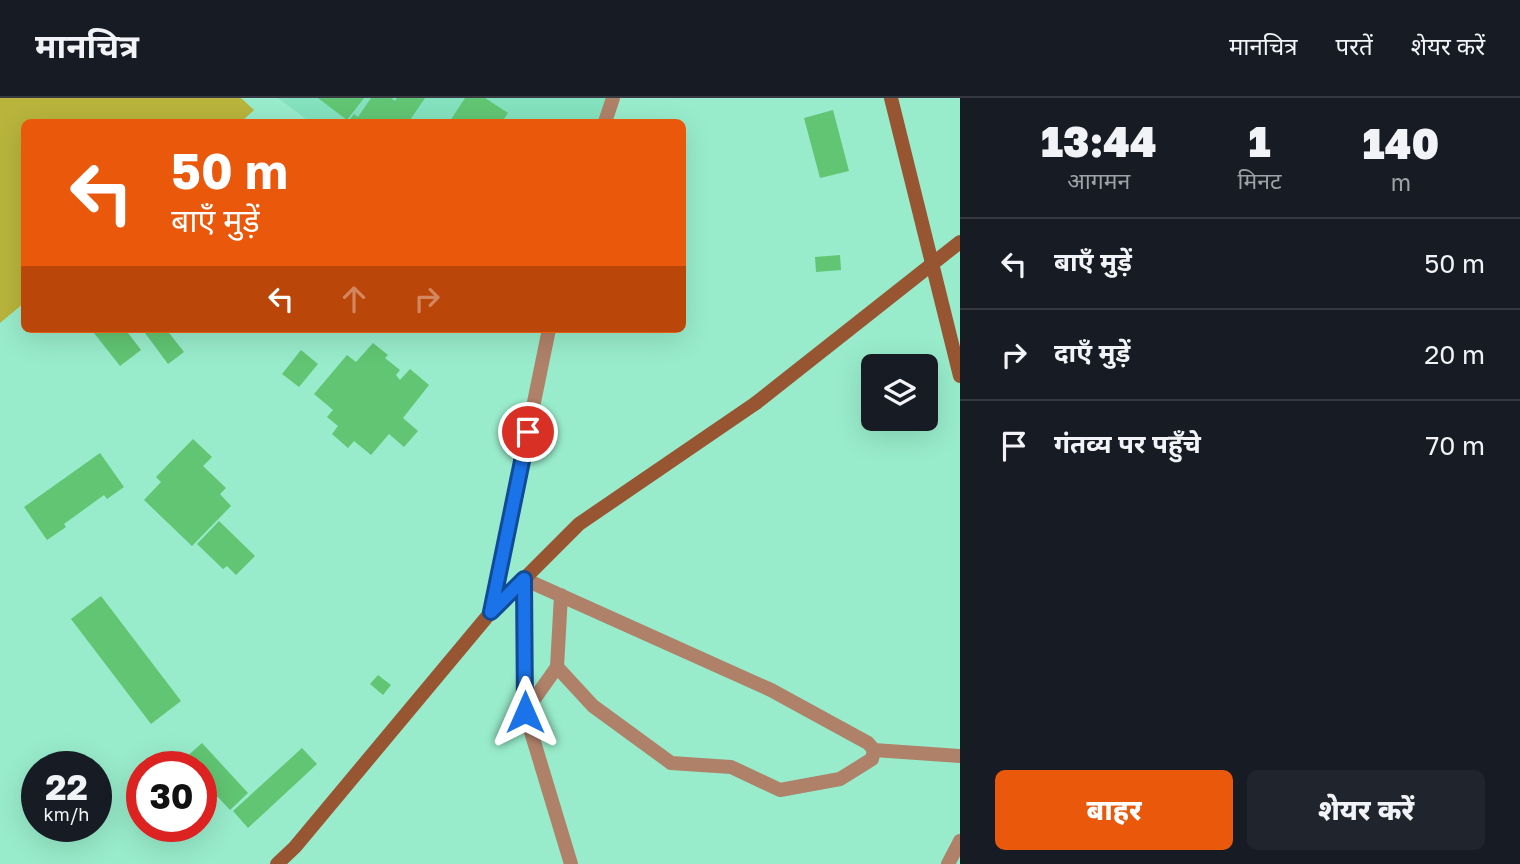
<!DOCTYPE html>
<html lang="hi">
<meta charset="utf-8">
<style>
body{margin:0;font-family:"Golos Text","Noto Sans Devanagari",sans-serif;background:#20242c;color:#f1f3f6;height:100vh;display:flex;flex-direction:column;font-size:26px;white-space:nowrap}
*{box-sizing:border-box;margin:0}
p{font-size:23px;color:#9ea1a6}
.icon{flex:none;width:38px;height:38px;fill:none;stroke:currentColor;stroke-width:2;stroke-linecap:round;stroke-linejoin:round}
.map{position:relative;flex:1;overflow:hidden}
.sheet{display:flex;flex-direction:column;background:#171b24;width:560px}
.sheet>*{flex:none}
.banner{position:absolute;left:21px;top:21px;width:665px;height:214px;border-radius:10px;box-shadow:0 7px 28px #0002;background:#ea580c;color:#fff;overflow:hidden}
.controls{position:absolute;left:861px;top:256px;display:grid;gap:14px}
.controls a{display:grid;place-items:center;width:77px;height:77px;border-radius:10px;background:#171b24;box-shadow:0 7px 28px #0002;font-size:35px}
.speed{position:absolute;left:21px;top:653px;display:flex;gap:14px;font-size:35px;font-weight:700;text-align:center}
.speed>*{display:grid;place-content:center;width:91px;height:91px;border-radius:50%;background:#171b24;box-shadow:0 7px 28px #0002;line-height:1}
.speed small{font-size:18px;font-weight:400}
.speed .limit{border:10px solid #d22;background:#fff;color:#111}
.pin{position:absolute;display:grid;place-items:center;width:60px;height:60px;color:#fff;margin:-30px;border:4px solid #fff;border-radius:50%;box-shadow:0 2px 7px #0007}
.me{position:absolute;width:77px;margin:-38px;rotate:0deg;stroke-linejoin:round;filter:drop-shadow(0 0 5px #0008)}
.turn{display:flex;align-items:center;gap:24px;height:147px;padding:0 35px;font-size:32px}
.turn .icon{width:91px;height:91px;stroke-width:2.5}
.turn b{display:block;font-size:49px;line-height:60px}
.lanes{display:flex;align-items:center;height:66px;padding:0 35px;background:#0003;justify-content:center;gap:35px;direction:ltr}
.lanes .off{opacity:.35}
.eta{display:flex;justify-content:space-evenly;align-items:center;height:119px;text-align:center}
.eta b{font-size:42px;font-weight:800;line-height:49px}
.cta{display:flex;gap:14px;margin-top:auto;padding:14px 35px}
.cta a{flex:1;height:80px;border-radius:10px;background:#ea580c;color:#fff;font-size:28px;font-weight:800;line-height:80px;text-align:center}
.cta a+a{background:#20242c;color:#f1f3f6}
ul{padding:0;list-style:none}
li{display:flex;align-items:center;gap:21px;height:91px;padding:0 35px;border-top:2px solid #363941}
li div{flex:1}
li b{display:block;font-size:26px}
li em{font-style:normal}
header{display:flex;align-items:center;gap:42px;box-sizing:border-box;height:98px;padding:0 35px;background:#171b24;border-bottom:2px solid #363941}
header strong{font-size:33px}
nav{display:flex;gap:38px;margin-inline-start:auto;font-size:24px}
main{display:flex;flex:1;min-height:0}
.map>svg:first-child{display:block}
.built{fill:#84e2be}
.green{fill:#b8b43c}
.building{fill:#61c573}
.lines{fill:none;stroke-linecap:round;stroke-linejoin:round}
.street{stroke:#af8169;stroke-width:14}
.secondary{stroke:#985531;stroke-width:14}
.secondary-bridge{stroke:#985531;stroke-width:14}
.route-casing{stroke:#114b97;stroke-width:18}
.route{stroke:#1a73e8;stroke-width:12}
</style>
<header>
<strong>मानचित्र</strong>
<nav><a>मानचित्र</a><a>परतें</a><a>शेयर करें</a></nav>
</header>
<main>
<div class="map">
<svg width="960" height="766" viewBox="0 0 960 766">
<rect width="100%" height="100%" fill="#98eccb"/>
<!-- built -->
<path class="built" d="M278,0h328l-7,24h-289z"/>
<!-- green -->
<path class="green" d="M0,0h241l13,12 -13,12h-217v181l-24,20z"/>
<!-- building -->
<g class="building">
<path d="M318,0h46l-17,22z"/>
<path d="M371,0h20l4,3 2,-3h28l-15,22 3,2h-65l6,-8 4,3z"/>
<path d="M465,0h20l23,15 -6,9h-58l2,-3 4,2z"/>
<path d="M833,12l16,61 -29,7 -16,-60z"/>
<path d="M840,157l1,15 -25,2 -1,-15z"/>
<path d="M99,231h26l16,21 -21,16 -26,-33z"/>
<path d="M142,231h24l18,23 -16,12z"/>
<path d="M373,245l15,12 -3,3 15,12 -4,5 4,5 10,-11 19,16 -26,33 15,13 -14,16 -15,-13 -18,21 -17,-14 -6,7 -16,-14 6,-8 -11,-9 6,-7 -19,-16 33,-39 9,7z"/>
<path d="M301,252l17,14 -19,23 -17,-13z"/>
<path d="M193,341l19,18 -9,9 23,22 -6,6 11,12 -39,40 -48,-46 17,-18 -5,-5z"/>
<path d="M100,355l24,34 -17,12 -3,-4 -40,29 2,3 -19,13 -23,-33z"/>
<path d="M219,423l36,35 -19,19 -9,-9 -4,3 -26,-25z"/>
<path d="M101,498l80,105 -30,23 -80,-105z"/>
<path d="M378,577l13,10 -8,10 -13,-11z"/>
<path d="M202,645l46,50 -18,17 -29,-31v-13h-12l-6,-6z"/>
<path d="M302,650l15,16 -69,64 -15,-17z"/>
</g>
<g class="lines">
<!-- street -->
<g class="street">
<path d="M605,24l8,-24"/>
<path d="M561,497l-4,72 36,39 78,57 60,4 49,23 60,-11 32,-20 2,-9 -6,-7 -97,-53 -247,-111 1,133 46,152"/>
<path d="M491,514l58,-283"/>
<path d="M525,614l32,-45"/>
<path d="M874,652l86,6"/>
<path d="M948,766l12,-23"/>
</g>
<!-- secondary -->
<g class="secondary">
<path d="M891,0l69,278"/>
<path d="M277,766l18,-17 196,-235 88,-88 177,-121"/>
</g>
<!-- secondary-bridge -->
<path class="secondary-bridge" d="M756,305l204,-161"/>
</g>
<g class="lines">
<defs>
<path id="route" d="M525,614l-1,-133 -33,33 37,-180"/>
</defs>
<!-- route casing -->
<use href="#route" class="route-casing"/>
<!-- route -->
<use href="#route" class="route"/>
</g>
</svg>
<div class="controls">
<a><svg class="icon" aria-label="layers" viewBox="0 0 24 24"><path d="M12 4l9 5-9 5-9-5zM3 14l9 5 9-5"/></svg></a>
</div>
<div class="speed"><div>22<small>km/h</small></div><div class="limit">30</div></div>
<div class="pin" style="left:528px;top:334px;background:#d93025"><svg class="icon" aria-label="arrive" viewBox="0 0 24 24"><path d="M6 21V4h12l-3 4 3 4H6"/></svg></div>
<svg class="me" style="left:525px;top:614px" viewBox="-20 -20 40 40"><path d="M0-17L14 15 0 8-14 15z" fill="#1a73e8" stroke="#fff" stroke-width="4"/></svg>
<div class="banner">
<div class="turn"><svg class="icon" aria-label="left" viewBox="0 0 24 24"><path d="M17 20v-9H6M10 6l-5 5 5 5"/></svg><div><b>50 m</b>बाएँ मुड़ें</div></div>
<div class="lanes"><svg class="icon" aria-label="left" viewBox="0 0 24 24"><path d="M17 20v-9H6M10 6l-5 5 5 5"/></svg><svg class="icon off" aria-label="ahead" viewBox="0 0 24 24"><path d="M12 20V5M6 11l6-6 6 6"/></svg><svg class="icon off" aria-label="right" viewBox="0 0 24 24"><path d="M7 20v-9h11M14 6l5 5-5 5"/></svg></div>
</div>
</div>
<section class="sheet">
<div class="eta">
<div><b>13:44</b><p>आगमन</p></div>
<div><b>1</b><p>मिनट</p></div>
<div><b>140</b><p>m</p></div>
</div>
<ul>
<li><svg class="icon" aria-label="left" viewBox="0 0 24 24"><path d="M17 20v-9H6M10 6l-5 5 5 5"/></svg><div><b>बाएँ मुड़ें</b></div><em>50 m</em></li>
<li><svg class="icon" aria-label="right" viewBox="0 0 24 24"><path d="M7 20v-9h11M14 6l5 5-5 5"/></svg><div><b>दाएँ मुड़ें</b></div><em>20 m</em></li>
<li><svg class="icon" aria-label="arrive" viewBox="0 0 24 24"><path d="M6 21V4h12l-3 4 3 4H6"/></svg><div><b>गंतव्य पर पहुँचे</b></div><em>70 m</em></li>
</ul>
<div class="cta"><a>बाहर</a><a>शेयर करें</a></div>
</section>
</main>
